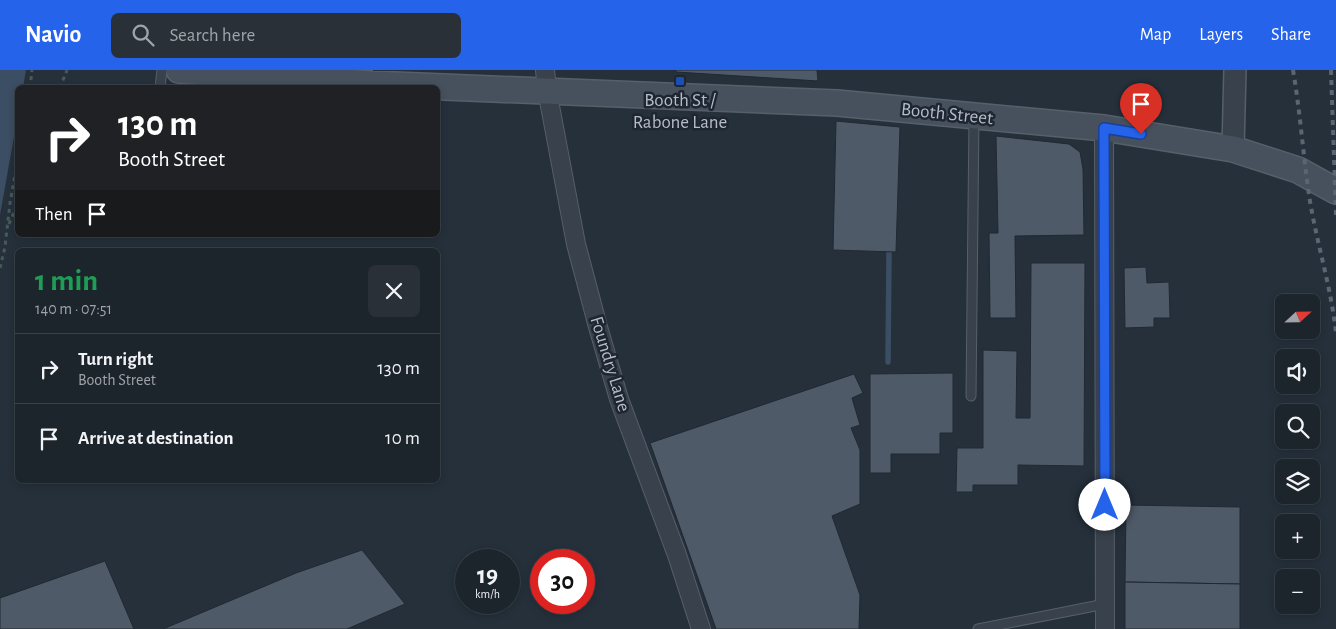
<!DOCTYPE html>
<meta charset="utf-8">
<style>
body{margin:0;font-family:"Alegreya Sans",sans-serif;background:#293038;color:#f1f3f6;height:100vh;display:flex;flex-direction:column;font-size:19px;white-space:nowrap}
*{box-sizing:border-box;margin:0}
p{font-size:16px;color:#a0a4a9}
.icon{flex:none;width:28px;height:28px;fill:none;stroke:currentColor;stroke-width:2;stroke-linecap:round;stroke-linejoin:round}
.map{position:relative;flex:1;overflow:hidden}
.drawer{position:absolute;left:15px;top:178px;width:425px;height:235px;display:flex;flex-direction:column;background:#1c242c;border-radius:8px;box-shadow:0 2px 8px #0003,0 0 0 1px #3a4148}
.drawer>*{flex:none}
.top-card{position:absolute;left:15px;top:15px;width:425px;height:152px;border-radius:8px;box-shadow:0 2px 8px #0003,0 0 0 1px #3a4148;background:#202124;color:#fff;overflow:hidden}
.needle{width:32px;rotate:68deg}
.buttons{position:absolute;left:1275px;top:224px;display:grid;gap:10px}
.buttons a{display:grid;place-items:center;width:45px;height:45px;border-radius:8px;background:#1c242c;box-shadow:0 2px 8px #0003,0 0 0 1px #3a4148;font-size:25px}
.speed{position:absolute;left:455px;top:479px;display:flex;gap:10px;font-size:25px;font-weight:700;text-align:center}
.speed>*{display:grid;place-content:center;width:65px;height:65px;border-radius:50%;background:#1c242c;box-shadow:0 2px 8px #0003,0 0 0 1px #3a4148;line-height:1}
.speed small{font-size:12px;font-weight:400}
.speed .limit{border:8px solid #d22;background:#fff;color:#111}
.pin{position:absolute;display:grid;place-items:center;width:42px;height:42px;color:#fff;margin:-51px -21px;border-radius:50% 50% 50% 0;rotate:-45deg;box-shadow:0 0 5px #0007}
.pin .icon{rotate:45deg}
.me{position:absolute;width:55px;margin:-28px;rotate:0deg;stroke-linejoin:round;filter:drop-shadow(0 0 4px #0008)}
.turn{display:flex;align-items:center;gap:18px;height:105px;padding:0 20px;font-size:22px}
.turn .icon{width:65px;height:65px;stroke-width:2.5}
.turn b{display:block;font-size:35px;line-height:42px}
.then{display:flex;align-items:center;height:48px;padding:0 20px;background:#0003;gap:10px;font-size:19px}
.round{display:grid;place-items:center;flex:none;width:52px;height:52px;border-radius:8px;background:#293038}
.overview{display:flex;align-items:center;justify-content:space-between;height:85px;padding:0 20px}
h1{font-size:30px;font-weight:700;line-height:38px;color:#1e9e55}
ul{padding:0;list-style:none}
li{display:flex;align-items:center;gap:15px;height:70px;padding:0 20px;border-top:1px solid #3a4148}
li div{flex:1}
li b{display:block;font-size:19px}
li em{font-style:normal}
header{display:flex;align-items:center;gap:30px;box-sizing:border-box;height:70px;padding:0 25px;background:#2563eb;color:#fff}
header strong{font-size:24px}
nav{display:flex;gap:28px;margin-inline-start:auto;font-size:18px}
.search{width:350px;height:45px;background:#293038;display:flex;align-items:center;gap:12px;box-sizing:border-box;padding:0 18px;border-radius:8px;color:#a0a4a9;font-size:19px}
.map>svg:first-child{display:block}
.water{fill:#3c4e63}
.lines{fill:none;stroke-linecap:round;stroke-linejoin:round}
.stream{stroke:#3c4e63;stroke-width:5.5}
.building{fill:#4e5a67;stroke:#202833}
.service-casing{stroke:#575f6a;stroke-width:11}
.minor-casing{stroke:#575f6a;stroke-width:20}
.tertiary-casing{stroke:#575f6a;stroke-width:24}
.secondary-casing{stroke:#575f6a;stroke-width:28}
.path{stroke:#475a5b;stroke-width:3;stroke-dasharray:4 4;stroke-linecap:butt}
.service{stroke:#39414c;stroke-width:9}
.minor{stroke:#39414c;stroke-width:18}
.tertiary{stroke:#39414c;stroke-width:21}
.secondary{stroke:#47515e;stroke-width:25}
.rail{stroke:#5b6672;stroke-width:4;stroke-dasharray:5 5;stroke-linecap:butt}
.route-casing{stroke:#184099;stroke-width:12}
.route{stroke:#2563eb;stroke-width:9}
.transit-dot{fill:#1a4fb4;stroke:#1e2631;stroke-width:2}
.labels{text-anchor:middle;dominant-baseline:central;stroke-width:5;stroke-linejoin:round;paint-order:stroke}
.poi-label{font-size:19px;fill:#b5bcc7;stroke:#1e2631}
.street-label{font-size:19px;fill:#b5bcc7;stroke:#1e2631}
</style>
<header>
<strong>Navio</strong>
<div class="search"><svg class="icon" aria-label="search" viewBox="0 0 24 24"><circle cx="10" cy="10" r="6"/><path d="M15 15l6 6"/></svg>Search here</div>
<nav><a>Map</a><a>Layers</a><a>Share</a></nav>
</header>
<div class="map">
<svg width="1336" height="559" viewBox="0 0 1336 559">
<rect width="100%" height="100%" fill="#25303b"/>
<!-- water -->
<path class="water" d="M0,0h26l-3,17 -5,1 -1,32 -17,95z"/>
<g class="lines">
<!-- stream -->
<path class="stream" d="M888,292l1,-109"/>
</g>
<!-- building -->
<g class="building">
<path d="M676,0h141l1,11 -142,-9z"/>
<path d="M836,51l64,6 -4,125 -63,-2z"/>
<path d="M996,66l73,8 11,8 3,17 1,66 -69,1 1,82h-26l-1,-85h9z"/>
<path d="M1031,193h54l-1,203 -66,-1v20h-45v7h-17l1,-44h26v-98l34,1 -1,67h14z"/>
<path d="M1146,197l1,16 22,-1 1,36h-16v9l-29,1 -1,-60z"/>
<path d="M953,303v60h-13v21h-49v19h-21v-99z"/>
<path d="M854,304l9,19 -11,5 8,27 -9,3 9,22v54l-28,12 28,79 -1,34h-143l-66,-186z"/>
<path d="M1126,435l114,2v77l-115,-2z"/>
<path d="M362,480l43,54 -58,25h-184l133,-56z"/>
<path d="M105,491l29,68h-134v-31z"/>
<path d="M1125,512l115,2v45h-115z"/>
</g>
<g class="lines">
<defs>
<g id="service">
<path d="M160,18l2,-18"/>
<path d="M971,326l3,-279"/>
<path d="M978,559l127,-25"/>
</g>
<g id="minor">
<path d="M545,0l2,20 29,154 22,83 21,72 58,156 24,74"/>
<path d="M1104,58l1,501"/>
</g>
<path id="tertiary" d="M1233,79l2,-79"/>
<path id="secondary" d="M179,0l193,14 465,19 267,25 129,21 65,21 38,21"/>
</defs>
<!-- service casing -->
<use href="#service" class="service-casing"/>
<!-- minor casing -->
<use href="#minor" class="minor-casing"/>
<!-- tertiary casing -->
<use href="#tertiary" class="tertiary-casing"/>
<!-- secondary casing -->
<use href="#secondary" class="secondary-casing"/>
<!-- path -->
<g class="path">
<path d="M30,18l2,-18"/>
<path d="M60,18l7,-18"/>
<path d="M9,154l9,-21"/>
<path d="M0,198l5,-21 5,-44 8,-45"/>
</g>
<!-- service -->
<use href="#service" class="service"/>
<!-- minor -->
<use href="#minor" class="minor"/>
<!-- tertiary -->
<use href="#tertiary" class="tertiary"/>
<!-- secondary -->
<use href="#secondary" class="secondary"/>
<!-- rail -->
<g class="rail">
<path d="M1293,0c7,41 10,83 16,125 7,46 22,91 27,138"/>
<path d="M1331,0l5,145"/>
</g>
</g>
<g class="lines">
<defs>
<path id="route" d="M1105,435l-1,-377 37,6"/>
</defs>
<!-- route casing -->
<use href="#route" class="route-casing"/>
<!-- route -->
<use href="#route" class="route"/>
</g>
<!-- markers -->
<rect class="transit-dot" x="675" y="6" width="10" height="10" rx="2.5"/>
<g class="labels">
<!-- poi labels -->
<g class="poi-label">
<text x="680" y="30">Booth St /<tspan x="680" dy="22">Rabone Lane</tspan></text>
</g>
<!-- street labels -->
<g class="street-label">
<text transform="translate(947 44) rotate(6)">Booth Street</text>
<text transform="translate(610 294) rotate(73)">Foundry Lane</text>
</g>
</g>
</svg>
<div class="buttons">
<a><svg class="needle" viewBox="-14 -14 28 28"><path d="M0-13l5 13h-10z" fill="#e53935"/><path d="M0 13l5-13h-10z" fill="#a0a4a9"/></svg></a>
<a><svg class="icon" aria-label="sound" viewBox="0 0 24 24"><path d="M4 9h4l5-4v14l-5-4H4zM17 9q2 3 0 6"/></svg></a>
<a><svg class="icon" aria-label="search" viewBox="0 0 24 24"><circle cx="10" cy="10" r="6"/><path d="M15 15l6 6"/></svg></a>
<a><svg class="icon" aria-label="layers" viewBox="0 0 24 24"><path d="M12 4l9 5-9 5-9-5zM3 14l9 5 9-5"/></svg></a>
<a>+</a>
<a>−</a>
</div>
<div class="speed"><div>19<small>km/h</small></div><div class="limit">30</div></div>
<div class="pin" style="left:1141px;top:64px;background:#d93025"><svg class="icon" aria-label="arrive" viewBox="0 0 24 24"><path d="M6 21V4h12l-3 4 3 4H6"/></svg></div>
<svg class="me" style="left:1105px;top:435px" viewBox="-20 -20 40 40"><circle r="19" fill="#fff"/><path d="M0-13L10 11 0 6-10 11z" fill="#2563eb"/></svg>
<div class="top-card">
<div class="turn"><svg class="icon" aria-label="right" viewBox="0 0 24 24"><path d="M7 20v-9h11M14 6l5 5-5 5"/></svg><div><b>130 m</b>Booth Street</div></div>
<div class="then">Then<svg class="icon" aria-label="arrive" viewBox="0 0 24 24"><path d="M6 21V4h12l-3 4 3 4H6"/></svg></div>
</div>
<section class="drawer">
<div class="overview"><div><h1>1 min</h1><p>140 m · 07:51</p></div><a class="round"><svg class="icon" aria-label="close" viewBox="0 0 24 24"><path d="M6 6l12 12M18 6L6 18"/></svg></a></div>
<ul>
<li><svg class="icon" aria-label="right" viewBox="0 0 24 24"><path d="M7 20v-9h11M14 6l5 5-5 5"/></svg><div><b>Turn right</b><p>Booth Street</p></div><em>130 m</em></li>
<li><svg class="icon" aria-label="arrive" viewBox="0 0 24 24"><path d="M6 21V4h12l-3 4 3 4H6"/></svg><div><b>Arrive at destination</b></div><em>10 m</em></li>
</ul>
</section>
</div>
